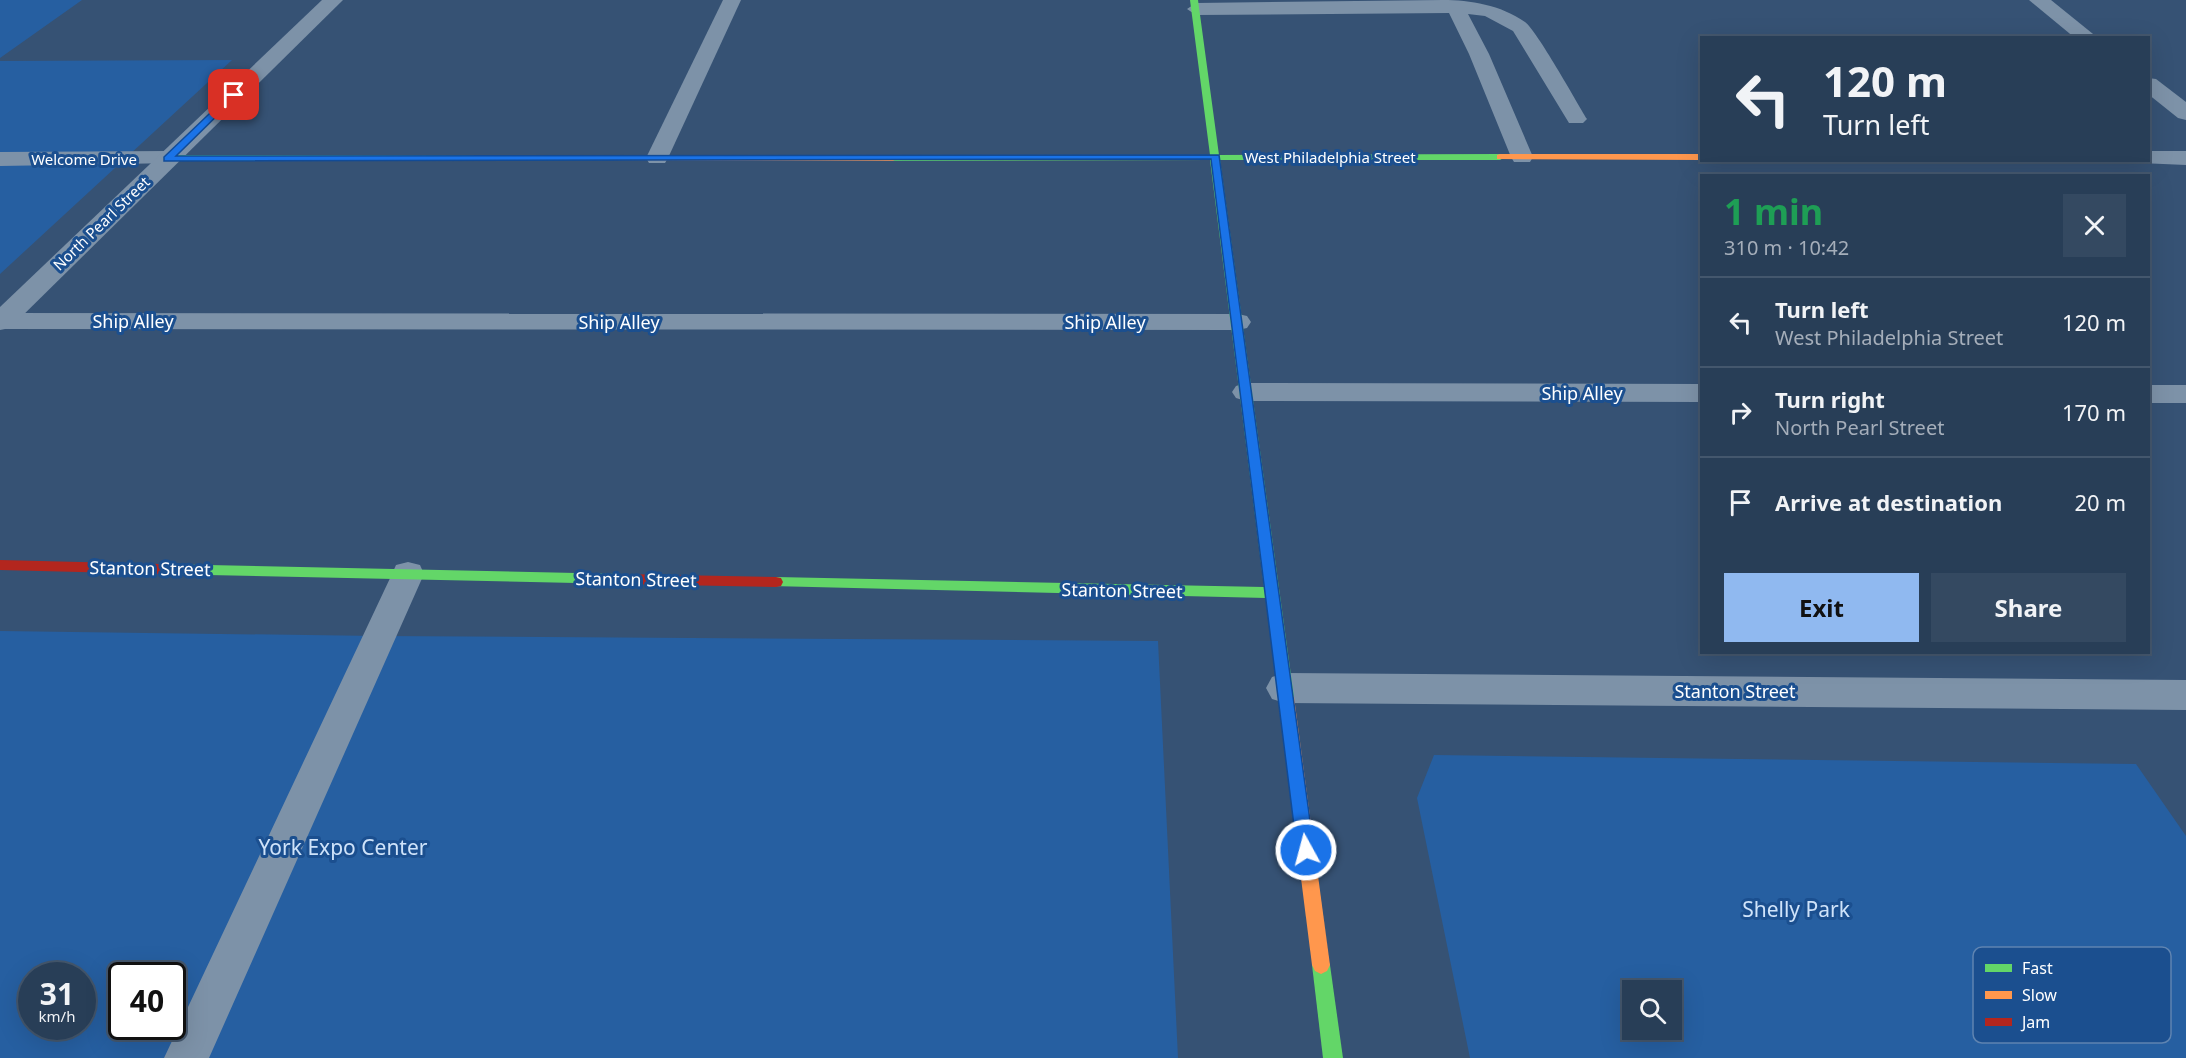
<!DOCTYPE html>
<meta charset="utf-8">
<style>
body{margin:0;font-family:"Noto Sans",sans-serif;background:#344961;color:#f1f3f6;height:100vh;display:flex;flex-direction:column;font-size:22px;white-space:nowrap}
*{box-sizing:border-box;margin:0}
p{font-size:20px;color:#a5aeba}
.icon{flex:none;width:33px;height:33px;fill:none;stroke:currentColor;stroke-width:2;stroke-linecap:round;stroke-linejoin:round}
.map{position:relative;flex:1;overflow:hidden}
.panel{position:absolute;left:1700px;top:174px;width:450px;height:480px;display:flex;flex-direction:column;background:#283e57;border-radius:0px;box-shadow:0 6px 24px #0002,0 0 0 2px #44576d}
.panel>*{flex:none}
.hud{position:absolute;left:1700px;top:36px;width:450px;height:126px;border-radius:0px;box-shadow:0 6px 24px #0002,0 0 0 2px #44576d;background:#283e57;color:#f1f3f6;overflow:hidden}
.buttons{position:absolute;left:1622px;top:980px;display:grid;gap:12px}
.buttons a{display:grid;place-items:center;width:60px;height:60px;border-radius:0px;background:#283e57;box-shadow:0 6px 24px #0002,0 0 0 2px #44576d;font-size:30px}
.speed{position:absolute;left:18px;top:962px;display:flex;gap:12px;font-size:30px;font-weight:700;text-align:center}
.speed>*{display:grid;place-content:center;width:78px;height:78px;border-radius:50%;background:#283e57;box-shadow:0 6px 24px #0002,0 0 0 2px #44576d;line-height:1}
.speed small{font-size:15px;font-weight:400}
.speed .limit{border:3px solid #111;border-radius:9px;background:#fff;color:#111}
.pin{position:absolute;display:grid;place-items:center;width:51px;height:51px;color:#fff;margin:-26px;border-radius:12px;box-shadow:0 3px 9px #0006}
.me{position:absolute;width:66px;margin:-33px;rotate:353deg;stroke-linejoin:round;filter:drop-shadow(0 0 4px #0008)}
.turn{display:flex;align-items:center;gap:21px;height:126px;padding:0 24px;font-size:27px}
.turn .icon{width:78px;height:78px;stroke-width:2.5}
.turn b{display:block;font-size:42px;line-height:51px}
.round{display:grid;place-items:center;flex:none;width:63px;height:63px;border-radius:0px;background:#344961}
.overview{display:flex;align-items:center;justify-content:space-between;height:102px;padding:0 24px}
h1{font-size:36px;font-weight:700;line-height:45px;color:#1e9e55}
.button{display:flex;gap:12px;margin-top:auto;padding:12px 24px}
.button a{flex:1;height:69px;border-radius:0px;background:#90b9f0;color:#111;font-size:24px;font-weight:700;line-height:69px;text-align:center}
.button a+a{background:#344961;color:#f1f3f6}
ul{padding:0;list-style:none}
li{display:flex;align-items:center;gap:18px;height:90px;padding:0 24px;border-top:2px solid #44576d}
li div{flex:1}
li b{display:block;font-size:22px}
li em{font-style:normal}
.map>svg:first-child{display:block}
.green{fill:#265fa1;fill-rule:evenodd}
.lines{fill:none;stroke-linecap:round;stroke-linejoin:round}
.lane{fill:#7d92a8;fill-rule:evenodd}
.street{fill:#7d92a8;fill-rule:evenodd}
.fast{fill:#63d668;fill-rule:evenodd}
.slow{fill:#ff974d;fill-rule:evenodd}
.jam{fill:#b3261e;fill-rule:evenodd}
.route{fill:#1a73e8;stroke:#114b97;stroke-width:1.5}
.labels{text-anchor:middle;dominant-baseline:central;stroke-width:6;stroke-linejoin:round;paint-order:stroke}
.far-street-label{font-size:15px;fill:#fff;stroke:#1b4f8f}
.street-label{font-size:18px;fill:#fff;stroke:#1b4f8f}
.near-park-label{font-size:21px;fill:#cfe3fa;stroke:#1b4f8f}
.key{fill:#1b4f8f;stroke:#5f84b1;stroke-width:1.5}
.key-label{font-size:16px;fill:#fff}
</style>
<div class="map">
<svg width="2186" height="1058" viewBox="0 0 2186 1058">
<rect width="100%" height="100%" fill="#365274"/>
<!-- green -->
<g class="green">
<path d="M0,0h82l-82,58z"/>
<path d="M232,60l-232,214v-213z"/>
<path d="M0,631l378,5 780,5 20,417h-1178zM32,975h50v51h-50zM122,975h50v51h-50z"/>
<path d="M1434,755l702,9 50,72v222h-716l-53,-260zM1632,990h39v39h-39z"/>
</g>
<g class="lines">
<!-- lane -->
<g class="lane">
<path d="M723,0h18l-73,158 -3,5h-16l-3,-5z"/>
<path d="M1443,0c27,0 58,5 82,22 12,9 51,79 62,97l-4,4h-14l-56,-92 -28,-15 -17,-2 21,40 44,103 -3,5h-16l-3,-5 -42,-103 -20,-41 -253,2 -9,-6 9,-6z"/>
<path d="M168,151l8,2 3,5 -3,5 -176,3v-14z"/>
<path d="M1,313l1237,1 9,2 4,6 -4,6 -9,2 -1237,-1z"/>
<path d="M1246,383l455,1v18l-455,-1 -10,-3 -4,-6 4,-6z"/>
<rect x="2148" y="385" width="38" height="18"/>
<path d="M408,562l12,3 4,9 -215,484h-45l228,-484 4,-9z"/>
</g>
<!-- street -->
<g class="street">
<path d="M322,0h21l-333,328 -10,2v-23z"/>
<path d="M2029,0h22l47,38h-23z"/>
<path d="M2148,78l8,1 30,23v18l-8,-2 -30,-24z"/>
<path d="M2148,151h38v14l-46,-2 -2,-3h10z"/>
<path d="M1285,673l901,7v30l-901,-7 -13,-4 -6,-11 6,-11z"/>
</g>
<!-- fast -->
<g class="fast">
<path d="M1190,0h8l21,155 281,-1 5,3 -5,3h-280l74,537 -3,4 -5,2 -5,-2 -3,-4 -12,-99 -495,-12 -2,-4 2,-4 5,-1 488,10 -54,-427 -317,1 -5,-3 5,-3h317z"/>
<path d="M608,155l5,3 -2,2 -443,1 -5,-3 5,-3z"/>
<path d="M160,564l462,10 5,1 2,4 -2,4 -5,1 -462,-10 -5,-1 -2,-4 2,-4z"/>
<path d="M1321,956l6,3 3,6 13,93h-20l-11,-93 3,-6z"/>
</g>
<!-- slow -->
<g class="slow">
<path d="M1500,154h201v6l-204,-1v-4z"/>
<path d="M608,155h285l5,3 -5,3 -288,-1 -2,-2z"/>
<path d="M1286,691l5,2 3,4 36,268 -3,6 -6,3 -6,-3 -3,-6 -34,-268 3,-4z"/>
</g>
<!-- jam -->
<g class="jam">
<path d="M0,560l160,4 5,1 2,4 -2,4 -5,1 -160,-4z"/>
<path d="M622,574l154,3 5,1 2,4 -2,4 -5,1 -154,-3 -5,-1 -2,-4 2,-4z"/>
</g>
</g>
<!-- route -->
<path class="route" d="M231,93l7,2 -62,61 1043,-1 95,695 -2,5 -6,3 -6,-3 -3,-5 -86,-691 -1047,2v-4z"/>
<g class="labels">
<!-- far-street labels -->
<g class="far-street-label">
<text x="1330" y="157">West Philadelphia Street</text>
<text x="84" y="159">Welcome Drive</text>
<text transform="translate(101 223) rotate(-44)">North Pearl Street</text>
</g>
<!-- street labels -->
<g class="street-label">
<text x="133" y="321">Ship Alley</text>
<text x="619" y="322">Ship Alley</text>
<text x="1105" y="322">Ship Alley</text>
<text x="1582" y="393">Ship Alley</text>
<text transform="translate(150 568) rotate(1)">Stanton Street</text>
<text transform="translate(636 579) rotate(1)">Stanton Street</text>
<text transform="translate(1122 590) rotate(1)">Stanton Street</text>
<text x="1735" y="691">Stanton Street</text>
</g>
<!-- near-park labels -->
<g class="near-park-label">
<text x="343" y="847">York Expo Center</text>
<text x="1796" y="909">Shelly Park</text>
</g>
</g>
<!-- legend -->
<rect x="1973" y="947" width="198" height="96" rx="9" class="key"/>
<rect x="1985" y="964" width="27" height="8" fill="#63d668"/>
<rect x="1985" y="991" width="27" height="8" fill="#ff974d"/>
<rect x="1985" y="1018" width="27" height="8" fill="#b3261e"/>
<g class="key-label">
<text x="2022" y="974">Fast</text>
<text x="2022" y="1001">Slow</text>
<text x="2022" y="1028">Jam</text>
</g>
</svg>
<div class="buttons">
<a><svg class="icon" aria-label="search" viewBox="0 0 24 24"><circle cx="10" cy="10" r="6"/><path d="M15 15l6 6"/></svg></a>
</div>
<div class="speed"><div>31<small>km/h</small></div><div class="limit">40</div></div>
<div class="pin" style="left:234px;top:95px;background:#d93025"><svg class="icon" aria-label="arrive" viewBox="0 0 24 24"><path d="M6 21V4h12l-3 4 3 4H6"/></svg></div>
<svg class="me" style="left:1306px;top:850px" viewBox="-20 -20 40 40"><circle r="17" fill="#1a73e8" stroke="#fff" stroke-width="3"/><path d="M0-11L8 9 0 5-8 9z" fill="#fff"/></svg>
<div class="hud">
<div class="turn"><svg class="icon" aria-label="left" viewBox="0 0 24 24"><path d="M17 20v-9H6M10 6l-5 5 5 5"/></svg><div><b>120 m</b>Turn left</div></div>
</div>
<section class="panel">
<div class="overview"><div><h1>1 min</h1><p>310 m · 10:42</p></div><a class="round"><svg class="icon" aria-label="close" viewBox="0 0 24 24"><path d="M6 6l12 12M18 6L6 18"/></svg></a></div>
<ul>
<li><svg class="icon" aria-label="left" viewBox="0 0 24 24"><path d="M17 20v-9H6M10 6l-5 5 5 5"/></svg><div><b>Turn left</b><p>West Philadelphia Street</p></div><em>120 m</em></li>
<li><svg class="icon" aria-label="right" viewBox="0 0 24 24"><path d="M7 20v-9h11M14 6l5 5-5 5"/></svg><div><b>Turn right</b><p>North Pearl Street</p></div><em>170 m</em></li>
<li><svg class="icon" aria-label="arrive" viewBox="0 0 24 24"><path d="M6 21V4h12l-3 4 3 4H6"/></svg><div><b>Arrive at destination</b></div><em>20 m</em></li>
</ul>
<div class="button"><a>Exit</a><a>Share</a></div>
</section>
</div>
